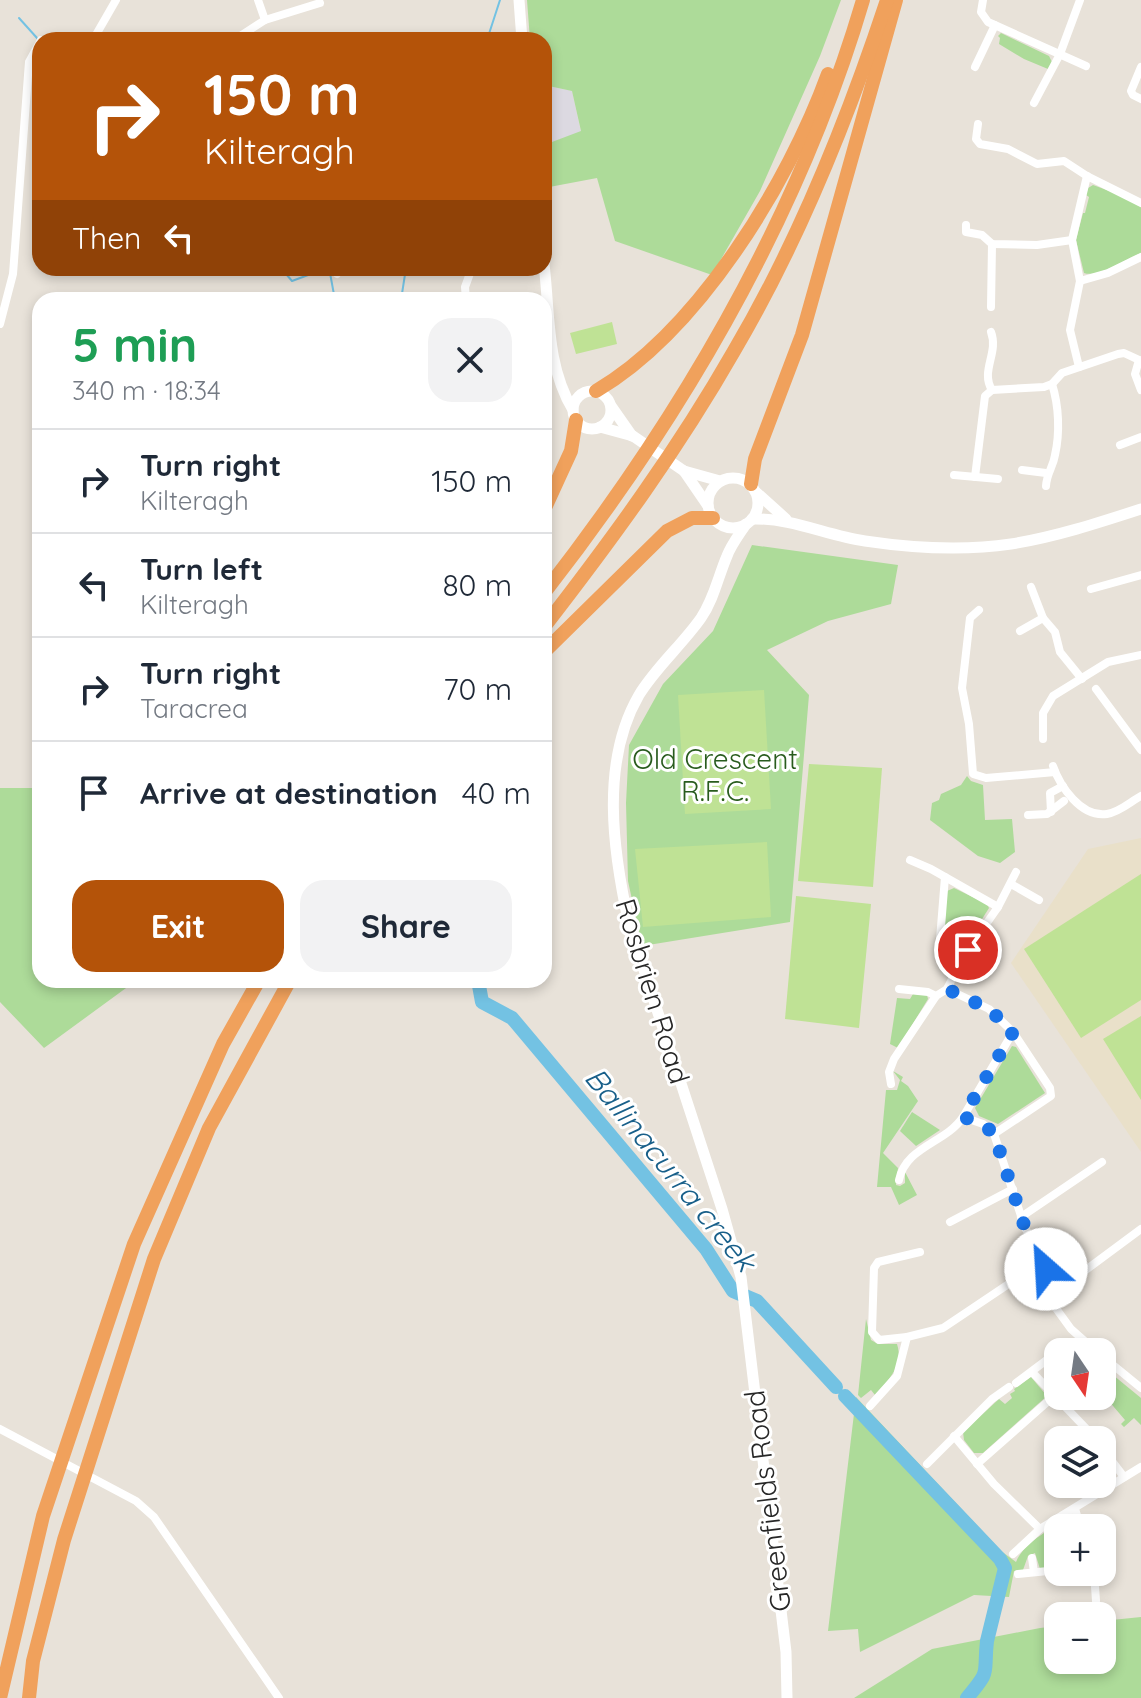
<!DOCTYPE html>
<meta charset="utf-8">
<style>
body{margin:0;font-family:Quicksand,sans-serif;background:#f2f2f3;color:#1f2937;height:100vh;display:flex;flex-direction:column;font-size:30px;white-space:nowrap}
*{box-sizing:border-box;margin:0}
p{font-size:26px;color:#747a83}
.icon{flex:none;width:44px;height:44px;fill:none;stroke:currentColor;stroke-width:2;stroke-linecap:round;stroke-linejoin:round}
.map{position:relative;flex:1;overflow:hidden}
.panel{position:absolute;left:32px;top:292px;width:520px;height:696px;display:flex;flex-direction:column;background:#fff;border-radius:24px;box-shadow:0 4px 12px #0003}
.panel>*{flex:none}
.banner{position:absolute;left:32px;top:32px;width:520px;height:244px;border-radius:24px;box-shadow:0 4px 12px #0003;background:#b45309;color:#fff;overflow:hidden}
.needle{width:52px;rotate:167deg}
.controls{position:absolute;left:1044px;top:1338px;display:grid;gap:16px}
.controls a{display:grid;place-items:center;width:72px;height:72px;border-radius:16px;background:#fff;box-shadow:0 4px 12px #0003;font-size:40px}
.pin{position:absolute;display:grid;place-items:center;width:68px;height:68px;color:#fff;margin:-34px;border:4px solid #fff;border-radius:50%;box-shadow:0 2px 8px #0007}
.me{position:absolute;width:88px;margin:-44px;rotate:334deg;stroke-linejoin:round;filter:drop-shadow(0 0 6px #0008)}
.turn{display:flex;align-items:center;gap:28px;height:168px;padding:0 40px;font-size:36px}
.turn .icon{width:104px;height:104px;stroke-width:2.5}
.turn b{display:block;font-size:56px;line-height:68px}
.then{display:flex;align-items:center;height:76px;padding:0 40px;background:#0003;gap:16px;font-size:30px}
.round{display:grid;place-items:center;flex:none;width:84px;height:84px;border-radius:24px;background:#f2f2f3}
.summary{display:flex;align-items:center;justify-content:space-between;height:136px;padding:0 40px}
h1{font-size:48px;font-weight:700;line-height:60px;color:#1e9e55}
.primary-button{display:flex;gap:16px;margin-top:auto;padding:16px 40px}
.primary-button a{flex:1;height:92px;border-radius:24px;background:#b45309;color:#fff;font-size:32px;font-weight:700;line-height:92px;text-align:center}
.primary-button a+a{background:#f2f2f3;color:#1f2937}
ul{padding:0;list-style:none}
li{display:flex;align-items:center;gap:24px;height:104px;padding:0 40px;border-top:2px solid #e0e1e3}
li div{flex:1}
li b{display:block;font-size:30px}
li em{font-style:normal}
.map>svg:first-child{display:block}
.industrial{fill:#dcd9e1}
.education{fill:#e9e0c9}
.green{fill:#addb99}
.pitch{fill:#bfe295}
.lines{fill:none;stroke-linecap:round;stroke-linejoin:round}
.stream{stroke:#73c2e3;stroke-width:2}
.river{stroke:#73c2e3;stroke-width:14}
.street{stroke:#fff;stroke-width:8}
.secondary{stroke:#fff;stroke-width:11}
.highway{stroke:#f0a15c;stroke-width:14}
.route{stroke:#1a73e8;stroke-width:14;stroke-dasharray:0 25.2}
.labels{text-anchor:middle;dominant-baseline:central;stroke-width:6;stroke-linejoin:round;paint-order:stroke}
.park-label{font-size:28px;fill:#295c1e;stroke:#fff}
.street-label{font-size:28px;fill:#272727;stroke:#fff}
.water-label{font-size:30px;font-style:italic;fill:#185f89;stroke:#fff}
</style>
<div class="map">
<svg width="1141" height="1698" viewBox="0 0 1141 1698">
<rect width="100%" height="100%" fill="#e8e2d9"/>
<!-- industrial -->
<path class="industrial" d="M544,85l28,6 9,41 -37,13z"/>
<!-- education -->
<path class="education" d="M1141,838v314l-130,-189 77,-114z"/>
<!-- green -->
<g class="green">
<path d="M527,0h314l-21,56 -60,135 -48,84 -97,-34 -18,-63 -53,10v-43l37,-14 -9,-40 -28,-6v-45h-14z"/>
<path d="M1001,33l48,23 3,6 -4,7 -24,-10 -25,-15 1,-6 -2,-2z"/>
<path d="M1093,185l22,8 26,14v46c-16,6 -42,25 -57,20l-8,-33 7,-27h2l4,-16 -3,-2 2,-7z"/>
<path d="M752,545l146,20 -7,39 -63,17 -61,29 42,45 -19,227 -148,24 -14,-65 -2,-78 3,-58 34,-61 50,-53z"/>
<path d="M967,776l4,5 12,4 2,35 27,-1 3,33 -15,11 -22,-7 -48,-36 2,-17 7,-3 2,-6 20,-9z"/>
<path d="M0,788h40v192h97l-93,68 -44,-46z"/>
<path d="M954,888l33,16 2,4 -24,38 -5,3 -16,-12v-3l3,-43z"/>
<path d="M913,994l14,1 1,4 -30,49 -8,-4 7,-46 13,1z"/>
<path d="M1012,1046l4,1 29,46 -47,31 -19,-8 -4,-8z"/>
<path d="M893,1071l10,6 -2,4 7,5 10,15 -35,52 15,15 -2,17 4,1 5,-3v-11l12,23 -18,10 -8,-18h-14l9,-97h11l3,-10z"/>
<path d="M912,1112l28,18 -24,16 -16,-15z"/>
<path d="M866,1319l5,21 7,4h19c7,21 -9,37 -22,51l-4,-5 -10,8 -3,-3z"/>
<path d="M1102,1366l39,32v27l-7,-7 -10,9 -3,-3 4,-4 -23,-27z"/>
<path d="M1031,1377l16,19 -64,57h-9l-10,-13 -1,-8 36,-33 6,5 7,-6 -2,-4 5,-3 -1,-2z"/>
<path d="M856,1397l145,154 15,11c9,-21 35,-33 54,-44l4,1 3,9h-19v39l-18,2 -5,-16 -7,3 -5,14 -9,1 -5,26 -35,-2 -114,57 -2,-23 -30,2z"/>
<path d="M1141,1617v81h-287l78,-49 108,-21 18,-2v34h44v-39z"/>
</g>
<!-- pitch -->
<g class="pitch">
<path d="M612,322l5,22 -41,10 -6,-21z"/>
<path d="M764,690l7,119 -86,5 -7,-119z"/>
<path d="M809,764l73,4 -9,119 -75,-6z"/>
<path d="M767,842l4,75 -128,10 -8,-78z"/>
<path d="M1141,874v126l-60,38 -57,-89z"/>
<path d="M796,896l75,8 -12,124 -74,-9z"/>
<path d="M1141,1016v84l-38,-61z"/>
</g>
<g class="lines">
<!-- stream -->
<g class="stream">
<path d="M19,18l18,20"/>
<path d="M487,40l13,-40"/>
<path d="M281,268l11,13 27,-10 11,2 5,27"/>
<path d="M401,300l5,-32"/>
</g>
<!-- river -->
<g class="river">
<path d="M478,980l4,22 30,16 194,231 27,42 24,10 79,86"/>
<path d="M845,1396l155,163 5,9 -18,73c-4,35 5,27 -20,57"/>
</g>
<!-- street -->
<g class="street">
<path d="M983,0l-2,12 7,10 98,44"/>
<path d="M265,20l55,-17"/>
<path d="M41,40h14"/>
<path d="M93,40l23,-40"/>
<path d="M234,40l31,-20 -7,-20"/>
<path d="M975,67l20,-42"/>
<path d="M1141,67l-10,24 2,4 8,4"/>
<path d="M1034,103l26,-49 20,-54"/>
<path d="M978,124l-2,15 4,5 28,5 29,15 27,-3 23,15 54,27"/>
<path d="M966,225v7l16,3 10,9 45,1 35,-5"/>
<path d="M337,274l3,-6"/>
<path d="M1080,281l28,-8 33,-16"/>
<path d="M466,300l-1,-13 7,-19"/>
<path d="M991,307l1,-63"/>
<path d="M0,324l13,-50 16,-212 11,-20"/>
<path d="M991,332c8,21 -11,39 1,58"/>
<path d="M1139,360l-4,14 6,16"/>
<path d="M1079,367l-9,-37 10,-49 -8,-41 15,-64"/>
<path d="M992,390l52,-3 8,-3 10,-11 56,-19 6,-1 17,8"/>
<path d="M1120,445l21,-8"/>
<path d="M1022,470l24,3"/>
<path d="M954,475l44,4"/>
<path d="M975,477l10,-81 7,-6"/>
<path d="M1046,486c1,-14 7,-18 9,-31 5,-22 4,-49 -3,-71"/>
<path d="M1031,587l12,31 12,14 5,20 22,27"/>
<path d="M1091,589l50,-14"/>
<path d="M979,610l-9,8 -8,70 7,36 4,50 13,4 69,-6"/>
<path d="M1020,631l23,-13"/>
<path d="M1096,689l45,61"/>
<path d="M1043,739v-26l10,-17 55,-34 33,-7"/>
<path d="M1053,766c7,20 28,52 54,48 13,-2 23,-12 34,-18"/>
<path d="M1051,812l-1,-19 13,-7"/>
<path d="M1028,815l19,-1 17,-13"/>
<path d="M910,860l21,9 67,38"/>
<path d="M945,877l-5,62 23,18"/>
<path d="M1011,884l28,16"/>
<path d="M899,989l29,3 8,4"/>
<path d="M947,989l42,20 24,23 -50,85 20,7 11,10 31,94 17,28 13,51 16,22 26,23"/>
<path d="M891,1084l-2,-12 5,-13 42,-63 11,-7 16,-32 35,-50 18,-35"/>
<path d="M994,1134l57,-38 -1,-8 -37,-56"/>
<path d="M899,1180c7,-34 47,-37 64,-63"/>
<path d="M1021,1217l81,-55"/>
<path d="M950,1222l63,-33"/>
<path d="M1052,1295l89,-66"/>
<path d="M907,1337l-28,3 -7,-8 2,-64 4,-6 42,-10"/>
<path d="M1102,1356l39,32"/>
<path d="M1032,1372l65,68"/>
<path d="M1016,1383l48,-36"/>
<path d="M870,1406l27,-30 10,-39 36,-9 73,-49 30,-10"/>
<path d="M0,1429l136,72 18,16 125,181"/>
<path d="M954,1436l40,48 46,45"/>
<path d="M1102,1448l22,29"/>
<path d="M927,1464l65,-65 17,-12"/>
<path d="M977,1464l77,-68"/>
<path d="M1075,1509l6,19"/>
<path d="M1013,1554l27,-25 101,-62"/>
<path d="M1032,1558l2,14"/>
<path d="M1094,1572l2,29"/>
<path d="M1018,1574l40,-4"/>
</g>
<!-- secondary -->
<g class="secondary">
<path d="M519,0l3,40"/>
<path d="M544,264c6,50 2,101 29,146"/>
<circle cx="592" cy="410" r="19"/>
<path d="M611,406l21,30"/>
<path d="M600,427l33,9 51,35 36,10"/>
<path d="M684,471l24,35"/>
<circle cx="733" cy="503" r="25"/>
<path d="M757,493l29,26"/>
<path d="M752,519c41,-1 73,16 113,22 47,7 99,10 146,3 44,-7 87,-21 130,-35"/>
<path d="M746,524c-7,11 -15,21 -19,32 -9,21 -13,43 -26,62 -19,27 -45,49 -62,77 -39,67 -26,157 -10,229l93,285 19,68 45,375 1,46"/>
</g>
<!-- highway -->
<g class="highway">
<path d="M596,391c102,-60 192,-207 232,-317"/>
<path d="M751,484l4,-25 47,-124 94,-335"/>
<path d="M544,510l27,-59 5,-31"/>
<path d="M544,593c138,-177 255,-376 319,-593"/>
<path d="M544,627c69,-89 134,-178 190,-276 65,-110 113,-230 153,-351"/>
<path d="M544,652l123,-121 25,-13h21"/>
<path d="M0,1698l43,-182 91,-272 89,-200 36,-64"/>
<path d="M29,1698l4,-37 31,-121 90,-281 55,-131 81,-148"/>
</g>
</g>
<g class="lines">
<!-- route -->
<path class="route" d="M968,950l-21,39 42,20 24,23 -50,85 20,7 11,10 31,94 13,21 8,20"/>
</g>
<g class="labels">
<!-- park labels -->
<g class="park-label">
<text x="715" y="758">Old Crescent<tspan x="715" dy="32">R.F.C.</tspan></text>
</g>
<!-- street labels -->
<g class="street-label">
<text transform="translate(653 991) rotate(73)">Rosbrien Road</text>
<text transform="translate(767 1501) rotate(-97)">Greenfields Road</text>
</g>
<!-- water labels -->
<g class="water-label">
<text transform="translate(671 1169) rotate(51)">Ballinacurra creek</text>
</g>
</g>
</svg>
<div class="controls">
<a><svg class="needle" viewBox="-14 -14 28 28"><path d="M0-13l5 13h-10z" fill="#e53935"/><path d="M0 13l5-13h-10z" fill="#747a83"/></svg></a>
<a><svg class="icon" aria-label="layers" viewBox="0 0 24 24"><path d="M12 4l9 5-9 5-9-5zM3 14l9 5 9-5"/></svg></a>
<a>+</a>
<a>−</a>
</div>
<div class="pin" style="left:968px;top:950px;background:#d93025"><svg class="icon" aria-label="arrive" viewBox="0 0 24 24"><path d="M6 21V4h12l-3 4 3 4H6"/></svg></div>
<svg class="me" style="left:1046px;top:1269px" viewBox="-20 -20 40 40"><circle r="19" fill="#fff"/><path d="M0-13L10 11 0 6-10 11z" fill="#1a73e8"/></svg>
<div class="banner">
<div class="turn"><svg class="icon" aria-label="right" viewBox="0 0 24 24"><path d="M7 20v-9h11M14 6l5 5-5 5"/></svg><div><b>150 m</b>Kilteragh</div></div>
<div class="then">Then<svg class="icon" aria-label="left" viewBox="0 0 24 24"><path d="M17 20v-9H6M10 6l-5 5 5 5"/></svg></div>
</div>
<section class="panel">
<div class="summary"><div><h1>5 min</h1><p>340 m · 18:34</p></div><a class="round"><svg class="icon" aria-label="close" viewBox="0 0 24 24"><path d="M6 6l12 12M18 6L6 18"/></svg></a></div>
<ul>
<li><svg class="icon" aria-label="right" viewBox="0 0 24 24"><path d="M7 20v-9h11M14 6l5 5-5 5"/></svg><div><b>Turn right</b><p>Kilteragh</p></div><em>150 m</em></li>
<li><svg class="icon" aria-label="left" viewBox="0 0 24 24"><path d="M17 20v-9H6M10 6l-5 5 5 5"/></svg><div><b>Turn left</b><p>Kilteragh</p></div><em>80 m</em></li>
<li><svg class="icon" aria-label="right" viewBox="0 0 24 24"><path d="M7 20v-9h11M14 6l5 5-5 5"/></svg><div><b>Turn right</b><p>Taracrea</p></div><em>70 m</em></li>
<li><svg class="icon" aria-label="arrive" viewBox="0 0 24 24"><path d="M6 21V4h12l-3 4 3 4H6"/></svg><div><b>Arrive at destination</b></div><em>40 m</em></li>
</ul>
<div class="primary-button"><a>Exit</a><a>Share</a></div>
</section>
</div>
